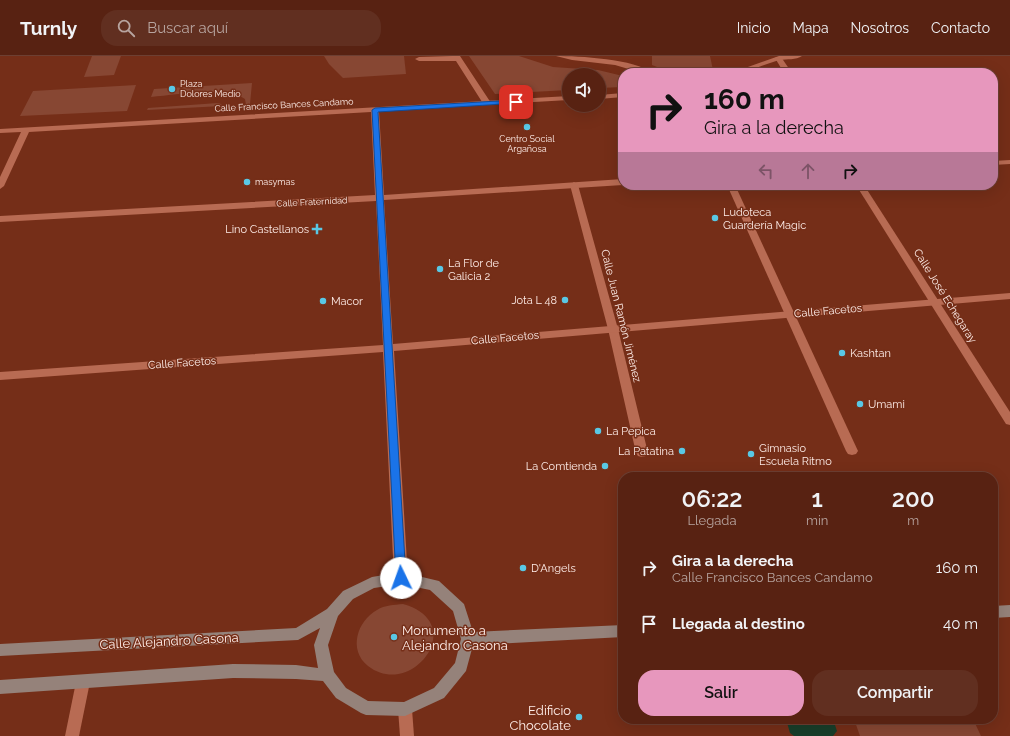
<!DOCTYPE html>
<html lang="es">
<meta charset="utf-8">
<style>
body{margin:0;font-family:Raleway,sans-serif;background:#612f20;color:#f1f3f6;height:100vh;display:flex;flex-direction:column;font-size:15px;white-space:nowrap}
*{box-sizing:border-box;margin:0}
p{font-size:13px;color:#b7a49f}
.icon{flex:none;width:22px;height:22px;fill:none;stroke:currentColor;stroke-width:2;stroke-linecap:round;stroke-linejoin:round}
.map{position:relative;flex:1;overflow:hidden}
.details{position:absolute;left:618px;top:416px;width:380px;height:252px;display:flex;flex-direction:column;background:#582212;border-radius:16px;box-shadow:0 4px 16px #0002,0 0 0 1px #6d3f32}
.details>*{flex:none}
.hud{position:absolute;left:618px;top:12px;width:380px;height:122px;border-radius:16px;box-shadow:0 4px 16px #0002,0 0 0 1px #6d3f32;background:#e797bd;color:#111;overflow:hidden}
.tools{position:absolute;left:562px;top:12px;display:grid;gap:8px}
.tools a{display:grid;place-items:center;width:44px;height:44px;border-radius:50%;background:#582212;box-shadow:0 4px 16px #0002,0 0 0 1px #6d3f32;font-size:20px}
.pin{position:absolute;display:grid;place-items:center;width:34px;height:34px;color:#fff;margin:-17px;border-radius:8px;box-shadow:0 2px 6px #0006}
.me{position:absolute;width:44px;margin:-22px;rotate:357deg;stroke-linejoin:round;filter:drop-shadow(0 0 3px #0008)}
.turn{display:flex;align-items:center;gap:14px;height:84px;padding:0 20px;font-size:18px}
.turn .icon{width:52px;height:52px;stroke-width:2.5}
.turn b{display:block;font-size:28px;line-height:34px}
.lanes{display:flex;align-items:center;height:38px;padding:0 20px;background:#0003;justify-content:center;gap:20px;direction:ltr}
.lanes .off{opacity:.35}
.eta{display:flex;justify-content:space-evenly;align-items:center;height:68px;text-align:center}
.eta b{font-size:24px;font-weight:600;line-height:28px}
.primary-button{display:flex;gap:8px;margin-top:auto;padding:8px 20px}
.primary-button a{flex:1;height:46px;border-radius:16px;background:#e797bd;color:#111;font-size:16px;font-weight:600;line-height:46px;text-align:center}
.primary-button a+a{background:#612f20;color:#f1f3f6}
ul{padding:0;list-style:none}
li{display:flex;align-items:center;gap:12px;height:56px;padding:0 20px}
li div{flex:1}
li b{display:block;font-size:15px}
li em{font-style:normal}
header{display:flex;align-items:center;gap:24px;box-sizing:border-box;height:56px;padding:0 20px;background:#582212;border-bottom:1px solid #6d3f32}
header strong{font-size:19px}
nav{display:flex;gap:22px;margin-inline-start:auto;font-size:14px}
.search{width:280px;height:36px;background:#612f20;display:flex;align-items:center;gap:10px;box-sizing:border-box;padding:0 14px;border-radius:16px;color:#b7a49f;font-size:15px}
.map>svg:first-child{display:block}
.green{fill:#874733}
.water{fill:#183e2a}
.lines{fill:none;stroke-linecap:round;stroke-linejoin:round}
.service{fill:#b86b53;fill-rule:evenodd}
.pedestrian{fill:#b86b53;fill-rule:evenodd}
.minor{fill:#b86b53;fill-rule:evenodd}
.secondary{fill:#95827a;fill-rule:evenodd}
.route{fill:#1a73e8;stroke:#114b97}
.poi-dot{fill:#59c8e5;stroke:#752e18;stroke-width:1.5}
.labels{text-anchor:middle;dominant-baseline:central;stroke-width:3;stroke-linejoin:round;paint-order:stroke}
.far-poi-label{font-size:9px;fill:#feece7;stroke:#752e18;text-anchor:start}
.far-street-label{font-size:9px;fill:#feece7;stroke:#752e18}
.poi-label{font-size:11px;fill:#feece7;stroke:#752e18;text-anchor:start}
.street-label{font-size:11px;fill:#feece7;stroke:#752e18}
.near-poi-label{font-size:13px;fill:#feece7;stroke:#752e18;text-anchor:start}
.near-street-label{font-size:13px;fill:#feece7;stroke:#752e18}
</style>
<header>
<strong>Turnly</strong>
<div class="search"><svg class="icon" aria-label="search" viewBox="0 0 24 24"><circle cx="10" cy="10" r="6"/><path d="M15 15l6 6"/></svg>Buscar aquí</div>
<nav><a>Inicio</a><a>Mapa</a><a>Nosotros</a><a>Contacto</a></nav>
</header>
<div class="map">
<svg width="1010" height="680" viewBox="0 0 1010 680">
<rect width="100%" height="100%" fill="#752e18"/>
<!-- green -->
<g class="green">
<path d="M92,0h29l-7,19 -30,2z"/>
<path d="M324,0h80l2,18 -63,4 -14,-14z"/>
<path d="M469,0h50l34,11 45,3 25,6v11l-24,1v-13h-30v15l-74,4z"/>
<path d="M652,0h58l3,14c-19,8 -43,3 -61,-5z"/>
<path d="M252,27l-2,21 -4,1 -1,-6c-21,-13 -69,-4 -94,-2l3,-8z"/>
<path d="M136,29l-9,26 -107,5 13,-25z"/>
<path d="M218,47l3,1 1,2 -75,4 1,-2z"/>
<path d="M403,548c67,19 9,96 -35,62 -20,-16 -11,-45 9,-56 8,-5 17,-5 26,-6z"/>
<path d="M854,663h119l8,17h-121z"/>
</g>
<!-- water -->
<path class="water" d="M786,663h47l4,12 -4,5h-39l-4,-3z"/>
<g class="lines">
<!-- service -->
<path class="service" d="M452,0h8l31,47 -1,2h-6l-28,-44h-37l-4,-2 4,-2z"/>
<!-- pedestrian -->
<g class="pedestrian">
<path d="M777,1h4l11,16h-8l-9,-15z"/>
<path d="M574,126l4,3 40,144 30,124 -2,3 -4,1 -4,-1 -2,-3 -28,-124 -38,-144z"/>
<path d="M727,129h8l123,266 -2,3 -4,1 -4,-1 -2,-3z"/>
<path d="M856,129h8l146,227v13l-4,-1z"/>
<path d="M83,619l5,2 2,5 -11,54h-14l11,-54 2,-5z"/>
</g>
<!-- minor -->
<g class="minor">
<path d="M556,0c22,0 80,3 96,17h-10l-27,-8 -43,-5z"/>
<path d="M779,0h23c-6,4 -15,3 -22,4 -17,4 -31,13 -49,13z"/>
<path d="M623,37v4l-24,2v-4z"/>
<path d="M569,40v4l-190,11 5,84 239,-16v6l-239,15 9,144 617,-51v6l-616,52 14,227 -2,4 -5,2 -5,-2 -2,-4 -11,-226 -383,28v-8l383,-27 -7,-144 -376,21v-6l375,-21 -4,-83 -342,20 -25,54 -4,3v-12l21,-45 -21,1v-4z"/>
<path d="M1010,104v4l-17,1v-4z"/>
<path d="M405,646l5,2 2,5 2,27h-14l-2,-27 2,-5z"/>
</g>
<!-- secondary -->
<g class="secondary">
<path d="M401,516l38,9 25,23 9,28 150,-7v12l-150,8 -7,26 -22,27 -39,18 -39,-1 -5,-2 -25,-15 -13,-17 -27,-2 -63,-1 -233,16v-14l233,-16 63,1 22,3 -4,-23 6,-17 -22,12 -298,16v-12l296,-16 31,-19 16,-18 29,-14zM401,528l29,6 23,21 8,28 -6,24 -21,25 -30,14 -36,-1 -22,-13 -12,-16 -6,-27 10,-29 15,-17 21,-11z"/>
<path d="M1010,549v12l-17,1v-12z"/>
</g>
</g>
<!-- route -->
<path class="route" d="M516,44l4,2 -1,1 -141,9 28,466 -1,3 -4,1 -4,-1 -1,-3 -24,-468 3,-2z"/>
<!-- markers -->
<g class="poi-dot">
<circle cx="172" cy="33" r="4"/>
<circle cx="527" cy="71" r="4"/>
<circle cx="247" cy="126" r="4"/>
<circle cx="715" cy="162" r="4"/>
<path d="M315 167h4v4h4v4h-4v4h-4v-4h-4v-4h4z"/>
<circle cx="440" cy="213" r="4"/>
<circle cx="565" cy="244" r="4"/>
<circle cx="323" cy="245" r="4"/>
<circle cx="842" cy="297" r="4"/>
<circle cx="860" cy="348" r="4"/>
<circle cx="598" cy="375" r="4"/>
<circle cx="682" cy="395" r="4"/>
<circle cx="751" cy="398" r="4"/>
<circle cx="605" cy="410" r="4"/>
<circle cx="523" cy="512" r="4"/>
<circle cx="394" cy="581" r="4"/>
<circle cx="579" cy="661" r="4"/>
</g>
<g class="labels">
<!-- far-poi labels -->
<g class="far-poi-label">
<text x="180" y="28">Plaza<tspan x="180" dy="10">Dolores Medio</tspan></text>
<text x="527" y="83" text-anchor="middle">Centro Social<tspan x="527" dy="10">Argañosa</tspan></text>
<text x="255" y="126">masymas</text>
</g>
<!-- far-street labels -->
<g class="far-street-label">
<text transform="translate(284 49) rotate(-3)">Calle Francisco Bances Candamo</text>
<text transform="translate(312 146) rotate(-3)">Calle Fraternidad</text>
</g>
<!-- poi labels -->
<g class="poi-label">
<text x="723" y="156">Ludoteca<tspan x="723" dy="13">Guardería Magic</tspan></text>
<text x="309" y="173" text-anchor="end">Lino Castellanos</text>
<text x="448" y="207">La Flor de<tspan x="448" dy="13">Galicia 2</tspan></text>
<text x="557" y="244" text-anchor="end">Jota L 48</text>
<text x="331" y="245">Macor</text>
<text x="850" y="297">Kashtan</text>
<text x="868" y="348">Umami</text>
<text x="606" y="375">La Pepica</text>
<text x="759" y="392">Gimnasio<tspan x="759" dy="13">Escuela Ritmo</tspan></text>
<text x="674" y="395" text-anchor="end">La Patatina</text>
<text x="597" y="410" text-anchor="end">La Comtienda</text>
<text x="531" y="512">D'Angels</text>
</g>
<!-- street labels -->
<g class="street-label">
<text transform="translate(945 240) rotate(58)">Calle José Echegaray</text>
<text transform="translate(828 255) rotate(-5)">Calle Facetos</text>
<text transform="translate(621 260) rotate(76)">Calle Juan Ramón Jiménez</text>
<text transform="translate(505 282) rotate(-5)">Calle Facetos</text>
<text transform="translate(182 307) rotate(-4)">Calle Facetos</text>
</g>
<!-- near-poi labels -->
<g class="near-poi-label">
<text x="402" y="574">Monumento a<tspan x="402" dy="15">Alejandro Casona</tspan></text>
<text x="571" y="654" text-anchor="end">Edificio<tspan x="571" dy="15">Chocolate</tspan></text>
</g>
<!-- near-street labels -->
<g class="near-street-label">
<text transform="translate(169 585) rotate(-3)">Calle Alejandro Casona</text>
</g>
</g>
</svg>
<div class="tools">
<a><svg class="icon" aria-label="sound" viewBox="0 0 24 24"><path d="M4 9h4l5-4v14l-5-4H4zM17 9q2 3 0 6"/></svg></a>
</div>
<div class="pin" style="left:516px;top:46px;background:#d93025"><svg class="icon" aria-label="arrive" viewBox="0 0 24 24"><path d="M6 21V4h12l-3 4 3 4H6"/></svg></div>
<svg class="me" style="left:401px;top:522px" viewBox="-20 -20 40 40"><circle r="19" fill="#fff"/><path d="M0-13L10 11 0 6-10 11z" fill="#1a73e8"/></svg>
<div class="hud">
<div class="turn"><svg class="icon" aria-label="right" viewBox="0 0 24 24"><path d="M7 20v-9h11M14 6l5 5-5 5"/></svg><div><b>160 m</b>Gira a la derecha</div></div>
<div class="lanes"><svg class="icon off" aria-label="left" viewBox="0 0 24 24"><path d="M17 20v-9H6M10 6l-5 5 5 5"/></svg><svg class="icon off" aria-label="ahead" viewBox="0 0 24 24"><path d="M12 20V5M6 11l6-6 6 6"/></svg><svg class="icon" aria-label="right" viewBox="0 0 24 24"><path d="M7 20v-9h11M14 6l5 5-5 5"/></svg></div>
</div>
<section class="details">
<div class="eta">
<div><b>06:22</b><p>Llegada</p></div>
<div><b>1</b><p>min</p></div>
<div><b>200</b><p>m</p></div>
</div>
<ul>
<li><svg class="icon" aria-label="right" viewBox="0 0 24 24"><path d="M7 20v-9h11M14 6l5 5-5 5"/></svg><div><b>Gira a la derecha</b><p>Calle Francisco Bances Candamo</p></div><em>160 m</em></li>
<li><svg class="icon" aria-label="arrive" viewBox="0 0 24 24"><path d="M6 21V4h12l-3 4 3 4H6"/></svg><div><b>Llegada al destino</b></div><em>40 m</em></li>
</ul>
<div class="primary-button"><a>Salir</a><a>Compartir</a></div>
</section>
</div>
